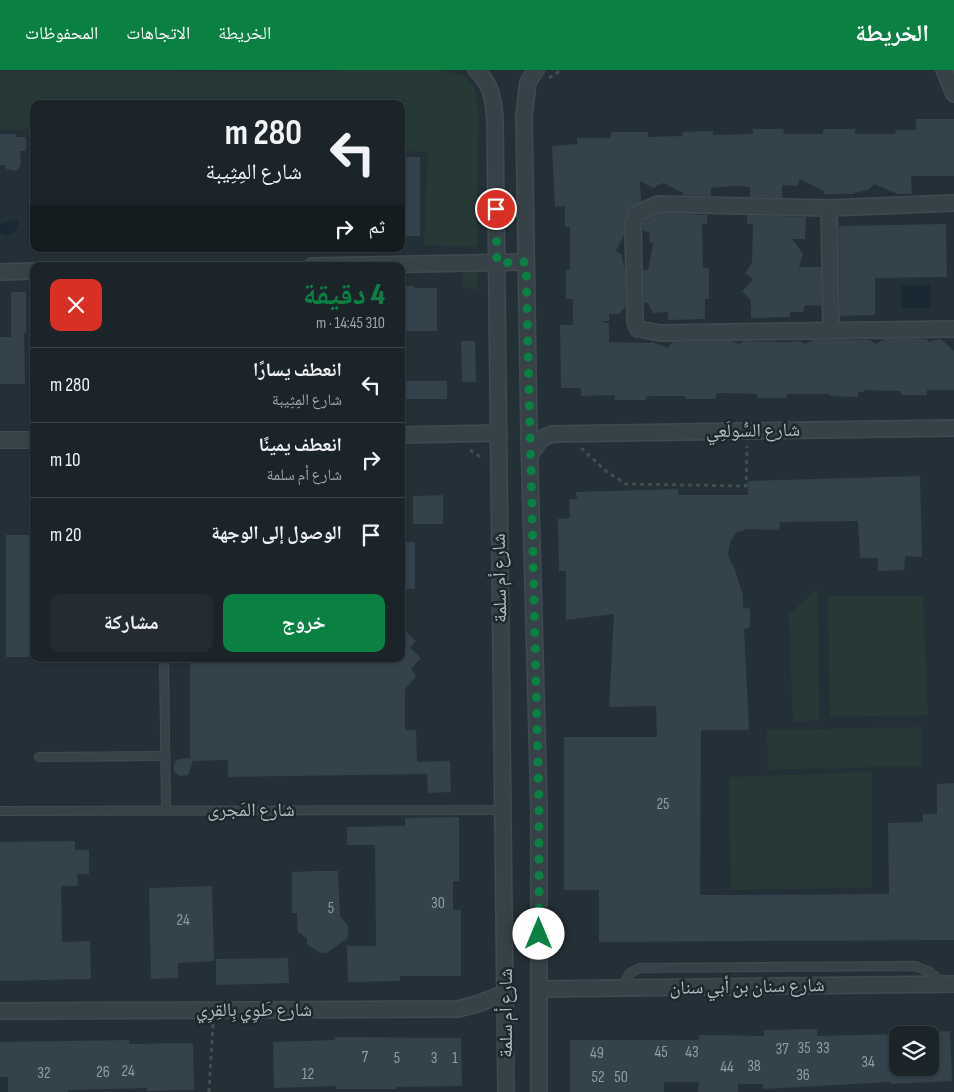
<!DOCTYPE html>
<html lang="ar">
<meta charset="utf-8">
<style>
body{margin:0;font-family:"Sofia Sans Condensed","Noto Naskh Arabic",sans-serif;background:#242c31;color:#f1f3f6;direction:rtl;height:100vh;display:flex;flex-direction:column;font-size:19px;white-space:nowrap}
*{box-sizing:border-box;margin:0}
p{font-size:16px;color:#a0a4a8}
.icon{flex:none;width:28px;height:28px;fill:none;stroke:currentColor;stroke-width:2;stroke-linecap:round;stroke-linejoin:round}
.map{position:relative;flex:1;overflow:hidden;direction:ltr}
.sheet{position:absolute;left:30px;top:192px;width:375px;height:400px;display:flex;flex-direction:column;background:#1b2429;border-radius:10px;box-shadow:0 1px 4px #0004,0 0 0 1px #394146;direction:rtl}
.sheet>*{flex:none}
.top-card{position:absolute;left:30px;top:30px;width:375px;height:152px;border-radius:10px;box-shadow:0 1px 4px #0004,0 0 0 1px #394146;direction:rtl;background:#1b2429;color:#f1f3f6;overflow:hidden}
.tools{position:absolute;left:889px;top:956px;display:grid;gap:10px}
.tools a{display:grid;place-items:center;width:50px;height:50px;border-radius:10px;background:#1b2429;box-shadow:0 1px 4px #0004,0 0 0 1px #394146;font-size:25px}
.pin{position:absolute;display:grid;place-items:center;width:42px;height:42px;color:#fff;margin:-21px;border:2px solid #fff;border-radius:50%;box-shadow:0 1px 5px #0007}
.me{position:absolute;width:55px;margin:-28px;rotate:0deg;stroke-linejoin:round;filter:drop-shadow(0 0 4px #0008)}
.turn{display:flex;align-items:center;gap:18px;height:105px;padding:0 20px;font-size:22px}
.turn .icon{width:65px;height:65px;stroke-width:2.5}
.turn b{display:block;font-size:35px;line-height:42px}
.then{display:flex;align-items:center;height:48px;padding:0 20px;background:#0003;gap:10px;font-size:19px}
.round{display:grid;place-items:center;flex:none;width:52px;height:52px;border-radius:10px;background:#242c31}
.summary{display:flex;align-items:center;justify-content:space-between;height:85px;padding:0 20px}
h1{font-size:30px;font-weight:800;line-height:38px;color:#0b8043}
.cta{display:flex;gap:10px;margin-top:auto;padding:10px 20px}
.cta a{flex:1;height:58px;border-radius:10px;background:#0b8043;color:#fff;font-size:20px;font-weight:800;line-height:58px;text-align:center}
.cta a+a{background:#242c31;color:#f1f3f6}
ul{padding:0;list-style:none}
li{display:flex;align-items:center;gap:15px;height:75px;padding:0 20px;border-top:1px solid #394146}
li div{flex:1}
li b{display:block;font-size:19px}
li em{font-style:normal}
header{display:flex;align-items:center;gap:30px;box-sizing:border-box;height:70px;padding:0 25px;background:#0b8043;color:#fff}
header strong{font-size:24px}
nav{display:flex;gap:28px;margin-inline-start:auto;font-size:18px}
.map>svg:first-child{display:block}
.green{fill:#263937}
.water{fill:#182934}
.building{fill:#33424b}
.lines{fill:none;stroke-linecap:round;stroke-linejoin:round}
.lane-casing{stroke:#404b51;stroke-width:10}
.street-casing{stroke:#404b51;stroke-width:18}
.path{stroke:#3e514f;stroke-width:3;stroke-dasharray:4 4;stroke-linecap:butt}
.lane{stroke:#374248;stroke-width:8}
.street{stroke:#374248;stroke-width:15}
.route{stroke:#0b8043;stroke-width:9;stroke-dasharray:0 16.2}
.labels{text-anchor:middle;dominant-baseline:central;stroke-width:5;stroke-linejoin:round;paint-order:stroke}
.number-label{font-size:16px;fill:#919da4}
.street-label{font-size:19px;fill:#b2bdc4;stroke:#1d272d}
</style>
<header>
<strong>الخريطة</strong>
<nav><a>الخريطة</a><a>الاتجاهات</a><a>المحفوظات</a></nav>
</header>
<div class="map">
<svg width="954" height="1022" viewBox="0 0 954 1022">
<rect width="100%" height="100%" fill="#243037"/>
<!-- green -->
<g class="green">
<path d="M343,0h99l23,6 10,13 3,23 -1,135 -53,-2 4,-93 -24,-1 -3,-4v-43h-283l-1,-2 -71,-1 -1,3h-11v25l-34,1v-59l314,1z"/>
<path d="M465,200l13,2 -1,19 -15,-4v-13z"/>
<path d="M818,519l1,131 -26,2 -4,-108z"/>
<path d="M828,526h95l5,119 -98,2z"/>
<path d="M921,657l1,39 -154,4 -1,-40z"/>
<path d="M872,702v116l-141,2 -2,-113z"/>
</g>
<!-- water -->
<g class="water">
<path d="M18,149c0,10 -2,14 -11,17l-7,-3v-9z"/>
<rect x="901" y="215" width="29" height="23"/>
</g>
<!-- building -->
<g class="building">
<path d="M916,49h38v57h-43l1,18h-14l-24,-10 -6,6 -14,3v1h-30v-3l-24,-12 -3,7 -15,-1v13l-32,-1v-10l-16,-1 -23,2v8l-28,-1v-2l-20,-10 -10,5 -13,-7 1,21 -9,4 -5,5 -3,12v12l-8,16 5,3 4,16v37l-6,7h-10v7h-7l7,3v18l41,1 2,-1 16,6 3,-5 4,-1 56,-1 8,3 5,-3 44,1 11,-1 6,3 8,-4h57l6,4 9,-5h42l1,3 13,-3 13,12v39h-27v5h-26v-4l-37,-1v2h-6v5l-28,-1v-2h-43v4h-30v-4l-36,-1 -5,1v5h-30l-1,-3h-33l-6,1v3h-31v-5l-34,1v-8h-20l-1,-63h13v-26h-7v-29h4v-43h-5v-21l-10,1 -3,-61 25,-2v-6h34v-6h37v5l35,-1 -1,-4 31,-1v4l40,-1v-5h30l1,5h39v-5h32v5h41l-1,-4h21z"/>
<path d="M0,64h16v3h10v14h-6l1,12 -2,5 -4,3 -9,-2 -1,-4h-5z"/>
<rect x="401" y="87" width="19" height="79"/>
<path d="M660,143l47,2v9h-5l1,44h6v31h-4v20l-37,1v-8l-15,1 -5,-10h-4l-1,-33h5l5,-26 -3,-2 -1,-10 -6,-1 -1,-7 2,-3z"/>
<path d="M747,145l59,2 -1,22h-13l11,15 -4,13h22v39l-16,-1 -2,7h-13v5l-39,1v-18l-9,-9 11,-11 -8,-7 7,-10 1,-39h-6z"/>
<path d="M946,154l1,53 -72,1v37l-35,1 -1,-90z"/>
<path d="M401,216h13v2h23v43h-36z"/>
<path d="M11,222h15v41h-2l1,51h-25v-47h11z"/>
<path d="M461,271h14l1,41h-14z"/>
<rect x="401" y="311" width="46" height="18"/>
<path d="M920,406l2,81 -17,-1 -1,14 -26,1v-13h-18l-2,-37 -78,1 -1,8 -32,-1 -11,4 -6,9 -2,13 7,15 8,25v12l7,2v18l-6,2 5,101h-48l-1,165 189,-1 -1,-71 35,-1v-8h14v-30l17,-1v157l-355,2v-52h-35v-153h93l-1,-31 -47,1 5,-93 -48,6v-49h-7l-1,-52 12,-1 -1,-19h8l-1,-7 102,-3v6h70v-14z"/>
<path d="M443,425v29h-30v-28z"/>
<rect x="6" y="465" width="28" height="122"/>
<rect x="401" y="472" width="14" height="47"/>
<path d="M401,557l15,14 -6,7 11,10 -10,11 5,7 -11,13v41h11l1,32 33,-1 1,31 -23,1 -1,-19 -199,3v-17l-35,1 -5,14 -8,1 -5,-3 -2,-5 2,-6 4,-3 11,-1v-99h211z"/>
<path d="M459,747v64h-6v29h8v66h-61v5l-52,1 -1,-36h29l-1,-101h-28v-18l58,-1v-8z"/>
<path d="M75,771v9h14v24h-12l1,12h-17l1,56 28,-1 1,38 -91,2v-139z"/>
<path d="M317,801h21l2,45 8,10v12l-22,15h-6l-13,-9v-6l-9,-6 -1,-19h-5v-41z"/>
<path d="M212,816l2,75 -36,2v15l-27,1 -2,-91z"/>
<path d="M288,888l1,25 -73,2v-26z"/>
<path d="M817,959v7l81,-2v34h32v-36l20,-1 2,50 -61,3v-2l-128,7v-5h-25v8h-40l1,-10h-35v10h-94v-52h129v-5l65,1v-6z"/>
<path d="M335,967l126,1 1,48 -65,1v2h-61v-3l-62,2 -1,-46 62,-2z"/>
<path d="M129,970v4l64,-1 1,47 -47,1v-3l-79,2v2h-60v-15h-8v-35z"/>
</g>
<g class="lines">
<defs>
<g id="lane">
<path d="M164,589l2,151"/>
<path d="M39,687l126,-1"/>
<path d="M0,741l502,-1"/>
<path d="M621,919l9,-16 10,-5 275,-2 15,6 13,11"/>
</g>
<g id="street">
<path d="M476,0c16,15 17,28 19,49l11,973"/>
<path d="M536,0l-8,12 -4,34 5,319 10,372v285"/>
<path d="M944,0l10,24"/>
<path d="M954,133l-125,5 -171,-4 -22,10 -3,9 2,98 3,8 23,4 293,-4"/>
<path d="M829,138l2,122"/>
<path d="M312,196l214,-4"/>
<path d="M0,202l34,-1"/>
<path d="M401,365l98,-2"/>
<path d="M0,370h34"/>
<path d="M530,385l11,-16 11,-5 402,-6"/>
<path d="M539,919l415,-5"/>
<path d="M0,941l458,-2 19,-5 29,-11"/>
</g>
</defs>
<!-- lane casing -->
<use href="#lane" class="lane-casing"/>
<!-- street casing -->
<use href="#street" class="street-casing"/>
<!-- path -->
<g class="path">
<path d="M549,8l12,-8"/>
<path d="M581,378l26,24 19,12 120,2 1,-40"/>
<path d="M470,380l13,9"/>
<path d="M209,1022l4,-69"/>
</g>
<!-- lane -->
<use href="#lane" class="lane"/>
<!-- street -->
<use href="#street" class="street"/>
</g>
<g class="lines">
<!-- route -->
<path class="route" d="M496,139l1,54 29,-1 13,545v127"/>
</g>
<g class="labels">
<!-- number labels -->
<g class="number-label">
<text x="663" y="734">25</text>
<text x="438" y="833">30</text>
<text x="331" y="838">5</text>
<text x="183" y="850">24</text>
<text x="804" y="978">35</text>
<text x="823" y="978">33</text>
<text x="782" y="979">37</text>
<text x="661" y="982">45</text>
<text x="692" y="982">43</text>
<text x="597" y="983">49</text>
<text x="365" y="987">7</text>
<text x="397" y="988">5</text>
<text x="434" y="988">3</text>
<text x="455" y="988">1</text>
<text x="868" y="992">34</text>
<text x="754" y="996">38</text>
<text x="727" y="997">44</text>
<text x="128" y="1001">24</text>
<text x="103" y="1002">26</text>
<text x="44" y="1003">32</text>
<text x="308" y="1004">12</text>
<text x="803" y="1005">36</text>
<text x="598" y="1007">52</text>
<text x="621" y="1007">50</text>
</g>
<!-- street labels -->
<g class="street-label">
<text transform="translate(753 361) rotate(-1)">شارع السُّولَعِي</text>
<text transform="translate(500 508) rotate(-91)">شارع أم سلمة</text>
<text x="251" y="740">شارع المَجرى</text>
<text transform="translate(747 917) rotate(-1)">شارع سنان بن أبي سنان</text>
<text x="254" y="940">شارع طَوِي بِالقِرِي</text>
<text transform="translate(506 943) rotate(-90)">شارع أم سلمة</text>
</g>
</g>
</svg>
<div class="tools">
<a><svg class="icon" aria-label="layers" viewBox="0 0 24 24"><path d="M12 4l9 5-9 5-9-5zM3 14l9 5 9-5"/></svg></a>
</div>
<div class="pin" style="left:496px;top:139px;background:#d93025"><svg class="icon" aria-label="arrive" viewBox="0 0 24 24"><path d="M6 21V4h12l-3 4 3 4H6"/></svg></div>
<svg class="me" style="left:539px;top:864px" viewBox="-20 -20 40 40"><circle r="19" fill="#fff"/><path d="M0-13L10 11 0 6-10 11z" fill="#0b8043"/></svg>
<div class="top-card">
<div class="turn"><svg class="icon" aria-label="left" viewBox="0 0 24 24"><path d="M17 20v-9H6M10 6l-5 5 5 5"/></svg><div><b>280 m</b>شارع المِثِيبة</div></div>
<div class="then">ثم<svg class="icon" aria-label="right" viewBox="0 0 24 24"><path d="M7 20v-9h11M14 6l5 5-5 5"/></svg></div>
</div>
<section class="sheet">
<div class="summary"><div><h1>4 دقيقة</h1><p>310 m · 14:45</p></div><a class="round" style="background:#d93025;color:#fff"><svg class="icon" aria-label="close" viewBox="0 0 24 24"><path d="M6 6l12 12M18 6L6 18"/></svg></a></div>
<ul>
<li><svg class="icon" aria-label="left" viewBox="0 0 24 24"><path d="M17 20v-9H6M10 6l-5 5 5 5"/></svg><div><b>انعطف يسارًا</b><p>شارع المِثِيبة</p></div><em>280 m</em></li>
<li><svg class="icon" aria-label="right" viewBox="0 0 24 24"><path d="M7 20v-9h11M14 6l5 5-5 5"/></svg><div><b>انعطف يمينًا</b><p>شارع أم سلمة</p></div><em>10 m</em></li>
<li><svg class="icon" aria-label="arrive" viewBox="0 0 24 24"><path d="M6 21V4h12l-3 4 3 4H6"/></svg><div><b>الوصول إلى الوجهة</b></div><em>20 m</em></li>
</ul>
<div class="cta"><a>خروج</a><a>مشاركة</a></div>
</section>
</div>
